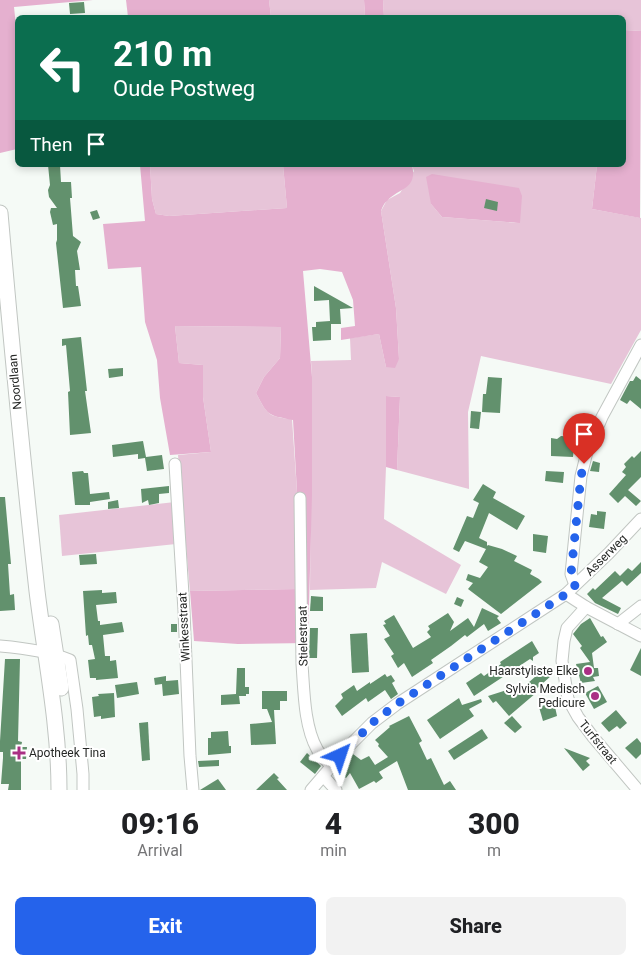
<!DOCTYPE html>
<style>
body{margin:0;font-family:Roboto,sans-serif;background:#f2f2f2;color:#202124;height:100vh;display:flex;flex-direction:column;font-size:19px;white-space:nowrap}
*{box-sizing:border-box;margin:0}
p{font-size:16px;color:#757577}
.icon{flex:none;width:28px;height:28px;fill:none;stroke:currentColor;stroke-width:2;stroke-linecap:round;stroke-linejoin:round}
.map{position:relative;height:790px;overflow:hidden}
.panel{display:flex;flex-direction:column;background:#fff;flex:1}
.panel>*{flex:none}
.hud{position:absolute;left:15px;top:15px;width:611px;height:152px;border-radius:8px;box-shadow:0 2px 8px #0003;background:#0b6e4f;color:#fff;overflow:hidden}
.pin{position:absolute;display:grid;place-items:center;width:42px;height:42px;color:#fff;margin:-51px -21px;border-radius:50% 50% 50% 0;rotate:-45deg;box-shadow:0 0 5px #0007}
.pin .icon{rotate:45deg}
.me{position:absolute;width:55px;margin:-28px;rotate:42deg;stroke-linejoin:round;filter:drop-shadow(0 0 4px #0008)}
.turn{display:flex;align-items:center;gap:18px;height:105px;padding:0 15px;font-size:22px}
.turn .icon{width:65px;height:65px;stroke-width:2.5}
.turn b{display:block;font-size:35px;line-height:42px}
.then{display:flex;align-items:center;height:48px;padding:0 15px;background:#0003;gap:10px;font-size:19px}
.eta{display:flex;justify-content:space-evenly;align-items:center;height:85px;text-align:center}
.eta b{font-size:30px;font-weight:800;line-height:35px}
.primary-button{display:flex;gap:10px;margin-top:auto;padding:10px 15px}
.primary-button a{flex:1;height:58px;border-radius:8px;background:#2563eb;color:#fff;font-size:20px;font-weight:800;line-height:58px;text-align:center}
.primary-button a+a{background:#f2f2f2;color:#202124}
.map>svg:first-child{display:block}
.green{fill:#e7c4d8;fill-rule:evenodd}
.forest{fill:#e5b0cf}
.building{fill:#62916d}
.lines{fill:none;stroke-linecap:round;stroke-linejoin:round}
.minor-casing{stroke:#c1c6c2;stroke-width:13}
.major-casing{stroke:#c1c6c2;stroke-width:17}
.minor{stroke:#fff;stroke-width:11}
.major{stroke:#fff;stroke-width:15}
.route{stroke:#2563eb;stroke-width:9;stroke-dasharray:0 16.2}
.poi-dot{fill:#aa3084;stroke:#fff;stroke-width:2}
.labels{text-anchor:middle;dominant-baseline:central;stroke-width:4;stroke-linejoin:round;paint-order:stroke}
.street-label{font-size:12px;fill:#262826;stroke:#fff}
.poi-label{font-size:12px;fill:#262826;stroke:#fff;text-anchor:end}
</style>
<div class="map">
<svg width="641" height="790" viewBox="0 0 641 790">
<rect width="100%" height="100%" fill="#f5faf6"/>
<!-- green -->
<g class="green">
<path d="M269,0h95l1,17h-94z"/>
<path d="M383,0h258v31l-17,-1v-12l-240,-1z"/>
<path d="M150,165h133l4,43 -118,8 -13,-2 -4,-15z"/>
<path d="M412,165h185l-5,44 49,9v112l-30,54 -130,-28 -13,56 1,77 -72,-19 3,-73 -14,-1v71l-2,52 77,46 -15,29 -64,-32 -6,26 -66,2 2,-213 -1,-16 40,-1 -1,-22 29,-4 7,33 13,-8 -3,-51 -15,-97 6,-11 13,-7 14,-22zM431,204l88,19 -77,-6z"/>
<path d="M175,326l106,1 -1,31 -16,19 -8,16c11,21 12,24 36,26l5,73 2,97 -109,2 -12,-136 33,-3 -8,-55v-32l-24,-2z"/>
<path d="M175,502l1,42 -114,12 -3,-41z"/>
</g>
<!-- forest -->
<g class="forest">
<path d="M0,0h93l-79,7 4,38 -1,104 -17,4z"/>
<path d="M126,0h143l2,17h-143z"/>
<path d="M364,0h19l1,17h-19z"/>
<path d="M624,30l17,1 -1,187 -48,-9 5,-44h27z"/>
<path d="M140,165h10l2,34 4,15 13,2 118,-8 -4,-43h129c6,25 -14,23 -25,36 -3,2 -5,7 -6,10l15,97 3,51 -4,9 -9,-1 -7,-33 -38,6v-12l14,-2 -2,-26 -11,-28 -22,-3 -17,2 9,106v118l-4,148 -70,1 -44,-3 -4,-50 109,-2 -2,-97 -4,-72c-26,-5 -25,-4 -37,-27l8,-16 16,-19 1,-31 -106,-1 4,37 24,2v32l8,55 -41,3 -10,-57 -3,-38 -12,-38 -4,-55 -33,2 -5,-45 42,-3z"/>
<path d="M432,174l87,14 3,8 -2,27 -78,-6 -11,-13 -5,-27z"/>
<path d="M386,396l14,1 -3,73 -11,-3z"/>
</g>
<!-- building -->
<g class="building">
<path d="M84,2l1,11 -15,1 -1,-11z"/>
<path d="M48,165h12l1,17h10l1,16h-2l3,38 8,6 -4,9 3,19h-5l1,16h2l3,20 -18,2 -7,-65 1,-3v-16l-4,1 -3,-13 1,-4h6l-8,-11 -1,-7 2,-5z"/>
<path d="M486,199l12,3 -1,9 -13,-3z"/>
<path d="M97,210l3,8 -7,2 -3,-8z"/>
<path d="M314,286l39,22 -13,1 1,15h-10v16l-18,1 -1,-14h4v-5l14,-1 -1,-21 -15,1z"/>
<path d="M81,337l6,54h-2l6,42 -21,2 -2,-43 2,-1 -4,-46 -4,1v-7z"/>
<path d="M123,368v8l-14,2 -1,-9z"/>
<path d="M636,376l5,4v29l-11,-9 -3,4 -7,-4 10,-19h3z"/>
<path d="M488,377l14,1 -2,35 -18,-1 1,-18h3z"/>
<path d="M471,411l10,1 -2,17 -9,-1z"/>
<path d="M561,436l14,1 -2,20 -22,-1v-18l6,1z"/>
<path d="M143,441l3,16 16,-2 2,14 -17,2 -2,-13 -7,1v-5l-25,3 -1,-12z"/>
<path d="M641,451v26l-13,13 13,11 -5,5 -11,-10 -7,7 -9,-9 17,-19 -4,-3 4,-5 -2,-3 8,-8 2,2z"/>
<path d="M593,461l7,2 -1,9 -9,-1z"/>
<path d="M83,471l1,2h4l2,21 19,-2 1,7 -20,3v3h-15l-3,-33z"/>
<path d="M546,471l18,1 -1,11 -18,-2z"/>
<path d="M483,484l13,8 -3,6 32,18 -8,14 -28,-17 -10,25 8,4v4l1,-1 14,4 15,7 -3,5 18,9 -2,4 9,5 3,3 -41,32 -33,-25 5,-6 -7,-3 2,-6 12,4 8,-11 -9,-5 7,-13 -21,-8 -6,11 -6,-3 14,-33 6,2 6,-15 -6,-3z"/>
<path d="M169,486v7l-10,1v9l-10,2 -1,-5 -6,3 -1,-14z"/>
<path d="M0,497h5l6,67h-3l2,31 4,-1 1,16 -15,1z"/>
<path d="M118,500l1,8 -11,1v-7z"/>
<path d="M597,511l9,1 -2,17 -15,-2 2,-13 6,1z"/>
<path d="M533,534l15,2 -2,17 -13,-2z"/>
<path d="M96,554l1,10 -17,1 -1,-10z"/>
<path d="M641,562v11l-14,13 -5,-5 -20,17 19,10 -3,6 -23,-11 -8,-9 6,-6 2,2 20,-19 5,5 8,-8 4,3z"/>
<path d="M102,590v3l14,-1 1,11 -21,2 2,16h2v4l22,-3 2,10 -21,3 2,21h5v5l6,-1 2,18 -22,2v-2h-6l-2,-18 7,-1 -3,-14h-3l-1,-10 -2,1 -3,-45z"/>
<path d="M311,596l12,1v14h-13z"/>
<path d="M457,597l7,3 -3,7 -7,-3z"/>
<path d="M482,608l17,8 -2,2 4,5 -13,8 -4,-7 -17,13 -2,-2 -14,11 -20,14 2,3 -21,14 -8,-14 -6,5 -7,-12 3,-2 -10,-15 6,-3 -7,-11 3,-1 -2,-3 10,-6 19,33 18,-11 -4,-5 3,-3 -2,-3 20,-13 6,9 -4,9 18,-13 6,9z"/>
<path d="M590,618l11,19 2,-1 4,6 -15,11 2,15h4l1,8 -6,1 2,4 -14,2 -5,-19 14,-2 -10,-14 2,-2 -9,-12 8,-10z"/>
<rect x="171" y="624" width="6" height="8"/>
<path d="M310,628h8l-1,30h-8z"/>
<path d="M367,633l2,39 -17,1 -2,-39z"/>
<path d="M532,641l7,12 -6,4v4l-3,-2 -56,37 -8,-13 15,-10 3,3 17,-12 -1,-2z"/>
<path d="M641,648v28l-11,-6z"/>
<path d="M5,659h15l-2,82 4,1 -1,5h6l-1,12h-5v31h-13l1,-6h-8l2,-26v-6h-3v-11z"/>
<path d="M237,668h8v19h4v7h-3v2h-7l1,8 -19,1v-10l15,-1z"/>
<path d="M544,669l7,7 -17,15 2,2 -27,23 -13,-15 -3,2 -5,-7 22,-7 2,8z"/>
<path d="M385,674l2,3 4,-2 4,6 -3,2 6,11 -7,5 -6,-9 -17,12 -2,-4 -24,18 -7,-10 8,-8 -2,-4 13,-9 3,6 13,-9v2z"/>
<path d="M166,676v5l12,-1 1,14 -16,2 -1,-12 -7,1 -1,-7z"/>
<path d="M137,682l2,12 -22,4 -2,-13z"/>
<path d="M598,686l9,16 -13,7 -9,-16z"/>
<path d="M262,691h25v10h-7v9h-6l2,34 -25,1 -1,-21 22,-2 -5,-13h-5z"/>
<path d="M114,693l1,24 -14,2v-3l-7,1 -2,-20 7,-1 -1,-2z"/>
<path d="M459,698l3,7 19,-6 1,3 -13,7 5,7 -34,23 -13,-19z"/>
<path d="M554,702l3,14 -14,5 -4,-14z"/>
<path d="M616,710l11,13 -7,6 -3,-3 -8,6 -8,-9z"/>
<path d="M409,716l13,25 -3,2 8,17 4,-2 13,27 6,-4 6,9h-48l-11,-29 -18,11 4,6 -7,5 -2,-2 -15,8 -9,-16 -4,5 -7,-6 14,-18 8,6 8,-4 6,9 13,-8 -10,-11 1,-2 -4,-4 15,-13 -1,-1z"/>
<path d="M512,716l10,11 -7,6 -11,-10z"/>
<path d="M148,722l2,38 -8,1 -3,-38z"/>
<path d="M482,729l6,9 -34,22 -6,-9z"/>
<path d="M228,731l1,15h2v7l-23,2v-17h3v-6z"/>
<path d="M637,738l4,5v11l-5,5 -11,-11z"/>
<path d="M564,748l26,10 -4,3 4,4 -7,6z"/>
<path d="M307,753l14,13 -6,8 -15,-12z"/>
<path d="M219,760v6l-20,1 -1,-6z"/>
<path d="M274,773l5,5 -2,1 10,11h-31z"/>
<path d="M218,779l8,11h-26z"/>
</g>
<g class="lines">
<defs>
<g id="minor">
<path d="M175,464l9,147 6,145 3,34"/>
<path d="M300,498l2,166c2,26 2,62 15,85 3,6 10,12 15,18"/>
<path d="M575,585l-4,-11 10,-98 6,-24 15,-35 39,-72"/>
<path d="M566,594l20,13 55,29"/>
<path d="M586,607l-19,21 -3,13 -2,20 6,38 10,18 15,20 45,53"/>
<path d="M618,624l23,-18"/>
<path d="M0,646c23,2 48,5 70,14l7,49 6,65v16"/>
<path d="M324,777l12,13"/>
<path d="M311,790l38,-44 23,-23 25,-19 169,-110 43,-41 32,-34"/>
</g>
<g id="major">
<path d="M0,213c11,126 23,252 37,378 8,66 22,132 22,199"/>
<path d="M51,624l10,64"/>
</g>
</defs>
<!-- minor casing -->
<use href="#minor" class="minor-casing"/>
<!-- major casing -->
<use href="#major" class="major-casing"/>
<!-- minor -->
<use href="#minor" class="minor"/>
<!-- major -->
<use href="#major" class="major"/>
</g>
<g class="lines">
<!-- route -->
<path class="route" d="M340,756l32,-33 25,-19 169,-110 9,-8 -4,-12 10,-98 3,-12"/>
</g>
<!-- markers -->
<g class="poi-dot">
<circle cx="588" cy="671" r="5"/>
<circle cx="595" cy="696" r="5"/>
<path d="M16.5 745.5h5v5h5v5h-5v5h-5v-5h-5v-5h5z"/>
</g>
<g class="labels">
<!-- street labels -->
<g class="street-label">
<text transform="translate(15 382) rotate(-95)">Noordlaan</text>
<text transform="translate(606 555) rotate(-45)">Asserweg</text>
<text transform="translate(184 627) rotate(-93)">Winkesstraat</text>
<text transform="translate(303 636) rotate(-91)">Stielestraat</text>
<text transform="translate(598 742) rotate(51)">Turfstraat</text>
</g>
<!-- poi labels -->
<g class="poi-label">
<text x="578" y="671">Haarstyliste Elke</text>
<text x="585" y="689">Sylvia Medisch<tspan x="585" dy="14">Pedicure</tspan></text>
<text x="29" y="753" text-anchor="start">Apotheek Tina</text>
</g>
</g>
</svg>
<div class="pin" style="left:584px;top:464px;background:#d93025"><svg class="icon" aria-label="arrive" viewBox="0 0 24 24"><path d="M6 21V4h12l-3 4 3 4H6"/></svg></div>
<svg class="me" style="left:340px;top:756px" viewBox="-20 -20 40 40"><path d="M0-17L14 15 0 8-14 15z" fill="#2563eb" stroke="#fff" stroke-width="4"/></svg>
<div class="hud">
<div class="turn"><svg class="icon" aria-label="left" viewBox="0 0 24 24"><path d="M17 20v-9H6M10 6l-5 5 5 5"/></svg><div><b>210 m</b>Oude Postweg</div></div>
<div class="then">Then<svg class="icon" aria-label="arrive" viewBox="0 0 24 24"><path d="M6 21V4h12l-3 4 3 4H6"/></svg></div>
</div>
</div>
<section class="panel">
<div class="eta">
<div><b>09:16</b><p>Arrival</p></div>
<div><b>4</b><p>min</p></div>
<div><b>300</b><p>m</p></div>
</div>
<div class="primary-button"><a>Exit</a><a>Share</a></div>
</section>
